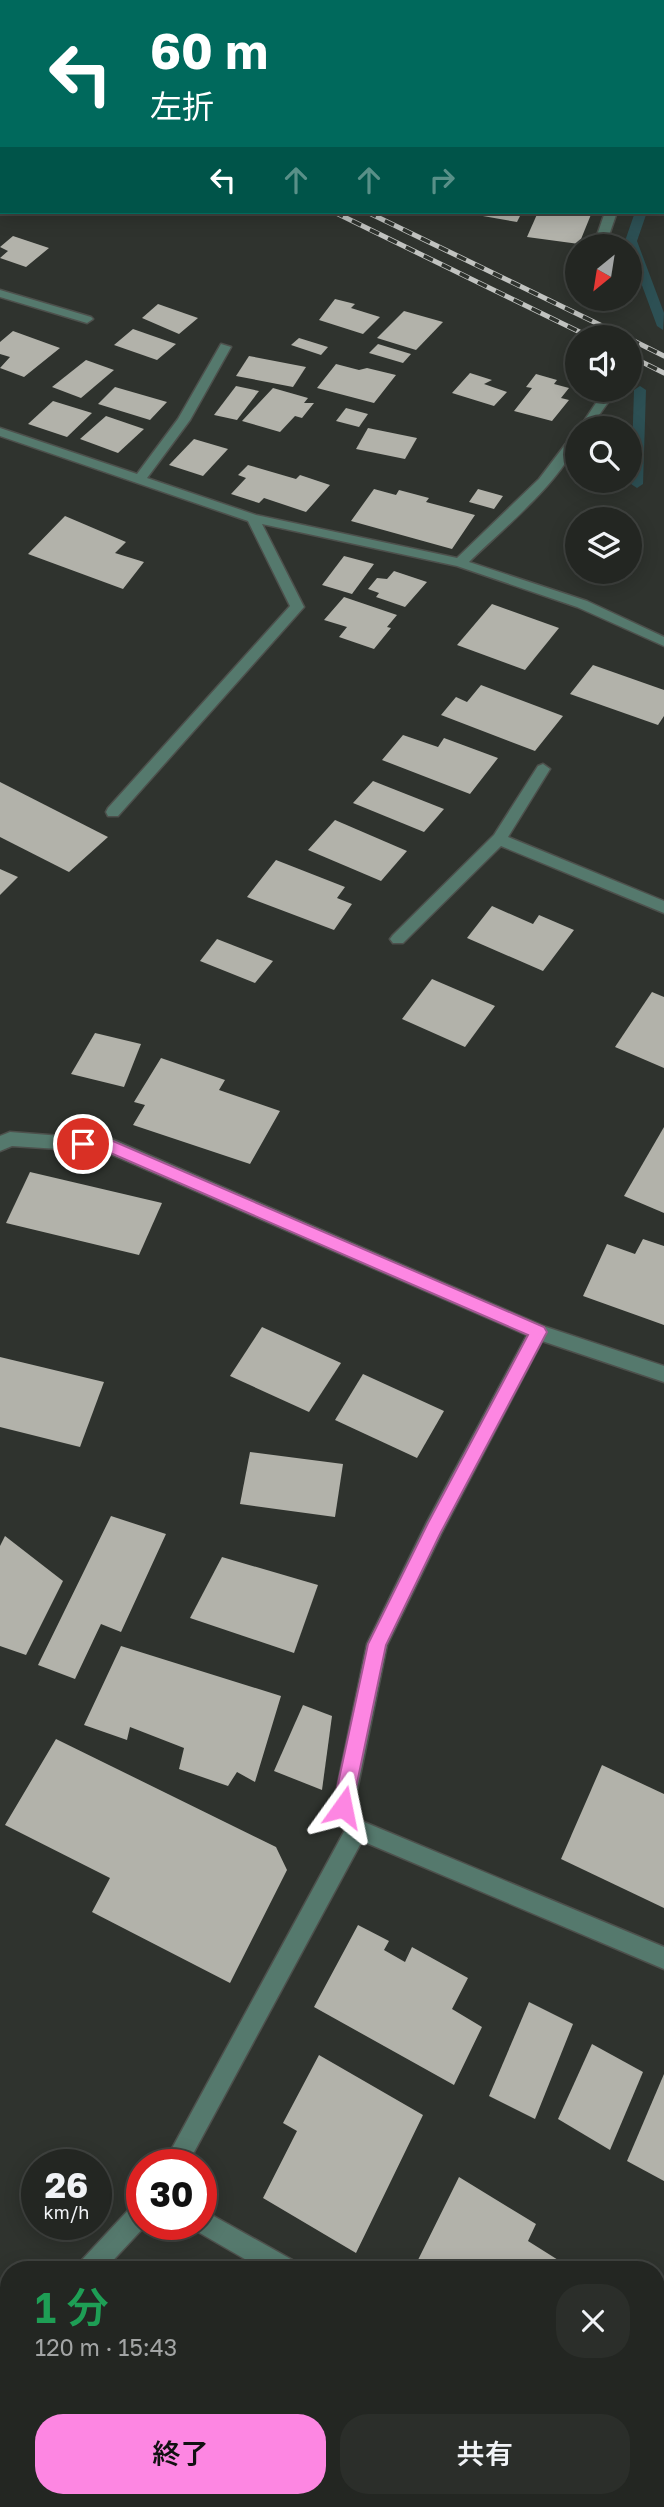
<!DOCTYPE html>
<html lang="ja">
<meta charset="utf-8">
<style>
body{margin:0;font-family:"Golos Text","Noto Sans JP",sans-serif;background:#2b2e2a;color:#f1f3f6;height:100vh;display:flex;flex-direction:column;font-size:26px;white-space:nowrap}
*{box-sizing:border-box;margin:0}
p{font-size:23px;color:#a3a5a5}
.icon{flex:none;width:38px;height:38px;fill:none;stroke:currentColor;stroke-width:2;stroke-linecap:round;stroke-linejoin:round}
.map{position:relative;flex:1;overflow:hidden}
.side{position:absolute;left:0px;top:2261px;width:665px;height:247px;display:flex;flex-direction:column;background:#232622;border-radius:28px 28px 0 0;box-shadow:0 4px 18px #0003,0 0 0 2px #404340}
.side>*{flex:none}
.hud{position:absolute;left:0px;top:0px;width:665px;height:214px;box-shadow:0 4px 18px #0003,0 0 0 2px #404340;background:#00695c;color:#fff;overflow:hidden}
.needle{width:46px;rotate:210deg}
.fabs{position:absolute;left:565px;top:234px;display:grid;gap:14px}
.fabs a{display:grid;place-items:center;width:77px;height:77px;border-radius:50%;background:#232622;box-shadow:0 4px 18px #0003,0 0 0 2px #404340;font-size:35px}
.speed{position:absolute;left:21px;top:2149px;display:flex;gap:14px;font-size:35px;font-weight:700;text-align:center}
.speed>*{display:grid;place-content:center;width:91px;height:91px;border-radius:50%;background:#232622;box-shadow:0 4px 18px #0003,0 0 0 2px #404340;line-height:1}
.speed small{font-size:18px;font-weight:400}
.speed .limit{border:10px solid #d22;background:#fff;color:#111}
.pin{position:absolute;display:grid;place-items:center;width:60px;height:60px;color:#fff;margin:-30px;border:4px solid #fff;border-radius:50%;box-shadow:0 2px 7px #0007}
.me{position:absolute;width:77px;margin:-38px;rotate:12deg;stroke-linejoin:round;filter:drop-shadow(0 0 5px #0008)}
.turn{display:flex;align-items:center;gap:24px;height:147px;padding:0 35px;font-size:32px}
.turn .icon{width:91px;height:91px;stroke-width:2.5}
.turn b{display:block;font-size:49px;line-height:60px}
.lanes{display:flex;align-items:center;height:66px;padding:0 35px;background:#0003;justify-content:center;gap:35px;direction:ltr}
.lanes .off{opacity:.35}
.round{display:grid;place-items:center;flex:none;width:74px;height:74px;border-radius:28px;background:#2b2e2a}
.summary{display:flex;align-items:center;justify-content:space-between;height:119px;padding:0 35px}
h1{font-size:42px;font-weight:600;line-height:52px;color:#1e9e55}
.primary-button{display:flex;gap:14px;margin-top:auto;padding:14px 35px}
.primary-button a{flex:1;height:80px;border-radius:28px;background:#fd86e2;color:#111;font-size:28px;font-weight:600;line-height:80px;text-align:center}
.primary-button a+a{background:#2b2e2a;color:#f1f3f6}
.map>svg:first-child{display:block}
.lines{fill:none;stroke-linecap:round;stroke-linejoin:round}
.stream{fill:#2d5054;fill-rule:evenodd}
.building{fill:#b2b2aa}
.minor-casing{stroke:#4d504c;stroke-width:3}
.minor{fill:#55796d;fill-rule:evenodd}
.rail-casing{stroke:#c1c3c0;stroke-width:5}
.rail{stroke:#2f332e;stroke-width:3.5;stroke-dasharray:10;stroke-linecap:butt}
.route{fill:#fd86e2;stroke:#a45793;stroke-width:2}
</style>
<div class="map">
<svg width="664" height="2507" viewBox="0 0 664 2507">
<rect width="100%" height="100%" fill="#2f332e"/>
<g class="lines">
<!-- stream -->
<g class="stream">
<rect x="663" y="10" width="1" height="7"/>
<rect x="663" y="170" width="1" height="6"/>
<path d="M635,212h12l-10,29 27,72 -1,17 -6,-4 -27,-73v-6l-5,-6z"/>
<path d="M640,386l6,4 -3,94 -6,4 -6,-4 3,-94z"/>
</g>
</g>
<!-- building -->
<g class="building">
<path d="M460,212h62l-5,10z"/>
<path d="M538,212h54l-13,32 -52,-7z"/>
<path d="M13,236l36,12 -23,19 -26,-9 8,-7 -8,-4z"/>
<path d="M335,299l20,5 -4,4 29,9 -17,17 -44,-14z"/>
<path d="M158,304l40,14 -19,16 -37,-16z"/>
<path d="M404,311l39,11 -27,28 -39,-12z"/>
<path d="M133,329l43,15 -19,16 -43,-15z"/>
<path d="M13,331l47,17 -36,29 -24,-9 10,-11 -10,-3v-12z"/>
<path d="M299,338l29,9 -7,8 -30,-10z"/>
<path d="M378,344l33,10 -8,9 -34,-10z"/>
<path d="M249,356l57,11 -13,20 -57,-11z"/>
<path d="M86,360l28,10 -33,28 -29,-11z"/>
<path d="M336,364l23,6 8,-2 29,7 -22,28 -57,-15z"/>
<path d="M470,373l22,7 -8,4 23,8 -13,14 -42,-13z"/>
<path d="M536,374l21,6 -3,4 15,4 -8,10 8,2 -17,21 -38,-10 18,-23 -6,-1z"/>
<path d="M236,386l23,5 -22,29 -23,-5z"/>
<path d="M115,387l52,15 -17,18 -52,-16z"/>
<path d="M273,388l35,10 -4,5h10l-12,15 -7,-2 -15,16 -38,-11z"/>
<path d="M53,401l39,12 -25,24 -39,-13z"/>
<path d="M346,408l22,6 -9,13 -23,-6z"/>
<path d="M106,416l38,13 -26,24 -38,-14z"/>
<path d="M368,428l49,10 -12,21 -49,-10z"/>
<path d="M194,439l34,10 -25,27 -34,-11z"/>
<path d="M248,465l48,14 4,-4 30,10 -24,27 -42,-14 -5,5 -28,-9 15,-16 -8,-3z"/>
<path d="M374,489l22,6 3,-5 30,8 -3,4 49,13 -23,34 -101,-28z"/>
<path d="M478,489l25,7 -9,13 -25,-7z"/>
<path d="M65,516l61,26 -11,11 29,9 -21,27 -95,-35z"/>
<path d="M344,556l30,8 -22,30 -30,-9z"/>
<path d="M394,571l33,11 -22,25 -29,-10 3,-4 -11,-4 9,-11 10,1z"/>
<path d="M344,597l53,18 -10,12 4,1 -17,21 -35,-12 8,-10 -23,-7z"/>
<path d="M492,604l67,24 -34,42 -68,-25z"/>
<path d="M593,665l71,25v26l-6,9 -88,-31z"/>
<path d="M481,685l82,31 -28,35 -94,-36 15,-18 11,5z"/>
<path d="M403,735l35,12 6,-9 54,20 -28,36 -88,-34z"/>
<path d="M373,781l71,28 -20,23 -71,-29z"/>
<path d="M0,782l108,55 -39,35 -69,-35z"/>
<path d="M335,820l72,31 -26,30 -73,-31z"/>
<path d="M276,860l69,27 -8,11 15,6 -18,26 -87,-33z"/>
<path d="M0,869l18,8 -18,18z"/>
<path d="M492,906l41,18 6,-9 35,15 -31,41 -76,-33z"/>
<path d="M217,939l56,22 -18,22 -55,-22z"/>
<path d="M432,979l63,27 -30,41 -63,-28z"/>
<path d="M652,992l12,5v71l-49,-21z"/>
<path d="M95,1033l46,11 -17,43 -53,-13z"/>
<path d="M161,1058l64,22 -6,10 61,21 -30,53 -117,-39 12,-20 -11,-3z"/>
<path d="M664,1127v86l-40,-17z"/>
<path d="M30,1172l132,31 -23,52 -133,-32z"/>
<path d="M643,1239l21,7v79l-81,-29 24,-52 28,10z"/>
<path d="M262,1327l79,36 -32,49 -79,-36z"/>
<path d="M0,1357l104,25 -24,65 -80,-20z"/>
<path d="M363,1374l81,37 -27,47 -82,-38z"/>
<path d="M250,1452l93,12 -8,53 -95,-13z"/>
<path d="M111,1516l55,18 -45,98 -20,-8 -26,55 -37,-14z"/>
<path d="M5,1536l58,45 -37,74 -26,-9v-100z"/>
<path d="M222,1557l96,28 -24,68 -104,-35z"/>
<path d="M121,1646l160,50 -26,86 -18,-10 -9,14 -49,-17 5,-21 -54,-21 -3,13 -43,-15z"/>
<path d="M303,1705l29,11 -10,74 -48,-19z"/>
<path d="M56,1739l220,108 11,23 -57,113 -138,-71 18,-34 -105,-53z"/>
<path d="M602,1765l62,29v114l-103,-49z"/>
<path d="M358,1925l31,16 -5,9 21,12 7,-15 56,31 -16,31 30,18 -28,58 -140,-78z"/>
<path d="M529,2002l44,22 -38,95 -46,-23z"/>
<path d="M592,2044l51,28 -33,78 -52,-31z"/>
<path d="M319,2055l104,60 -67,138 -93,-55 34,-67 -14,-8z"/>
<path d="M664,2074v107l-37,-20z"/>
<path d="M459,2177l77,47 -8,17 46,29h-161z"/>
</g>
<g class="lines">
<defs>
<g id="minor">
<path d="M61,0h11l-12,2z"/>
<path d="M85,0h71l1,2h-71z"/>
<path d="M620,0h13l-14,2z"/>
<path d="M0,51h2l-2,7z"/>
<rect x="663" y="79" width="1" height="7"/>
<path d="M605,212h12l-12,35h-12z"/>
<path d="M0,290l91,27 2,2 -6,4 -87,-26z"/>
<path d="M221,344l10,3 -41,73 -43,58 109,37 201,43 82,-79 35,-46 4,-1c0,36 -82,103 -109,130l118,39 77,36v9l-87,-39 -120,-41 -195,-42 42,83 -186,209h-10l-2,-4 2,-4 182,-202 -42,-85 -248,-85v-8l137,46 41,-55z"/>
<path d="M608,390l6,4 -25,35 -11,1 26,-39z"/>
<path d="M543,764l7,5 -42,68 156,64v12l-163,-67 -98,97h-10l-3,-4 3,-4 101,-100 44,-69z"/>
<path d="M10,1132l104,8 429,186 121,40v16l-122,-41 -101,193 -54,111 -33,160 10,17 300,125v22l-302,-128 -175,324h-24l182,-335 -12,-23 34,-163 60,-122 100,-187 -421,-183 -94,-6 -12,5v-15z"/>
<path d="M142,2200v24h5l-43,46h-28l4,-8 54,-58z"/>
<path d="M201,2209l95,53 4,8h-36l-71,-41 -2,-5h10z"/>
<path d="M9,2351v34l-9,4v-34z"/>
</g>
</defs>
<!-- minor casing -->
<use href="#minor" class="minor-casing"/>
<!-- minor -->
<use href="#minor" class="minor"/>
<defs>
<g id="rail">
<path d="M334,212l258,126"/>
<path d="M367,212l260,126"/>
<path d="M630,339l34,17"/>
<path d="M630,356l34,17"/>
</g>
</defs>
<!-- rail casing -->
<use href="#rail" class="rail-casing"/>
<!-- rail -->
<use href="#rail" class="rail"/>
</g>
<!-- route -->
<path class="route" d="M83,1138l30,3 431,186 3,5 -107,202 -54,111 -34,162 -3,7 -6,3 -7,-3 -3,-7 35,-163 60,-121 100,-188 -422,-184 -28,-3 -3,-4z"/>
</svg>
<div class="fabs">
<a><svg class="needle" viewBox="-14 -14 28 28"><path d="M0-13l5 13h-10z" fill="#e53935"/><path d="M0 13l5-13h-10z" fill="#a3a5a5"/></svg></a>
<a><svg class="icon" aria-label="sound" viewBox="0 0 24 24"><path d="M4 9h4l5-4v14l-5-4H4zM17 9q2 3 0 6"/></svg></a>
<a><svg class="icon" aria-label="search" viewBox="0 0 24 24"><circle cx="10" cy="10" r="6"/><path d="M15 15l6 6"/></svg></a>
<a><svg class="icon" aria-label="layers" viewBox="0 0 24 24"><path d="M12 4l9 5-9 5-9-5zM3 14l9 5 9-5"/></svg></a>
</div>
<div class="speed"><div>26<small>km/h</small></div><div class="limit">30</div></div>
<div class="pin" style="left:83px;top:1144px;background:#d93025"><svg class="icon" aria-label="arrive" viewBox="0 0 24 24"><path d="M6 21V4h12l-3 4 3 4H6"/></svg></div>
<svg class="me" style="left:343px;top:1807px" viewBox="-20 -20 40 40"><path d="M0-17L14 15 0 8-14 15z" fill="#fd86e2" stroke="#fff" stroke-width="4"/></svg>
<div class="hud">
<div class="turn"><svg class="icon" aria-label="left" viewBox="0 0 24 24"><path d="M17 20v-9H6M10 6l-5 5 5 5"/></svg><div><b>60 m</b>左折</div></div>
<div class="lanes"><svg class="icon" aria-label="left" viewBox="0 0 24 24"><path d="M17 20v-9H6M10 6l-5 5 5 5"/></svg><svg class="icon off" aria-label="ahead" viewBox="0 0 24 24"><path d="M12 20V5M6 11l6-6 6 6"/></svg><svg class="icon off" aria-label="ahead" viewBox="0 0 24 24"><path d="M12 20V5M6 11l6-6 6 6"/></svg><svg class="icon off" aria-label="right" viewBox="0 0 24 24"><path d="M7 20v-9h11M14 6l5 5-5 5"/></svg></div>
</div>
<section class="side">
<div class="summary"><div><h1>1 分</h1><p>120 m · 15:43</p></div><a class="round"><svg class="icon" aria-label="close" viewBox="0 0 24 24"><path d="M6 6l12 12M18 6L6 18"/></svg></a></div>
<div class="primary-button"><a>終了</a><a>共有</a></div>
</section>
</div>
